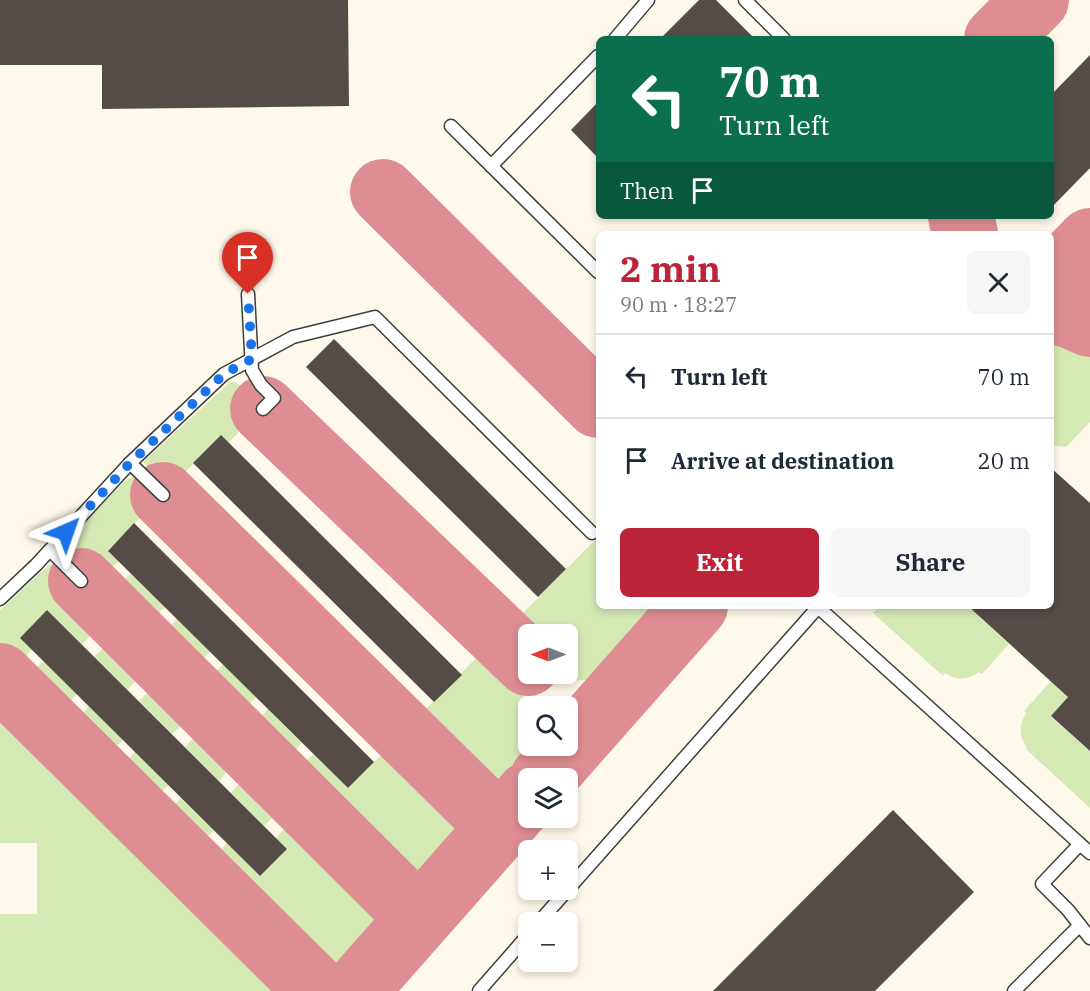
<!DOCTYPE html>
<meta charset="utf-8">
<style>
body{margin:0;font-family:"IBM Plex Serif",serif;background:#f6f6f7;color:#1f2937;height:100vh;display:flex;flex-direction:column;font-size:22px;white-space:nowrap}
*{box-sizing:border-box;margin:0}
p{font-size:20px;color:#747a83}
.icon{flex:none;width:33px;height:33px;fill:none;stroke:currentColor;stroke-width:2;stroke-linecap:round;stroke-linejoin:round}
.map{position:relative;flex:1;overflow:hidden}
.side{position:absolute;left:596px;top:231px;width:458px;height:378px;display:flex;flex-direction:column;background:#fff;border-radius:9px;box-shadow:0 3px 9px #0003}
.side>*{flex:none}
.hud{position:absolute;left:596px;top:36px;width:458px;height:183px;border-radius:9px;box-shadow:0 3px 9px #0003;background:#0b6e4f;color:#fff;overflow:hidden}
.needle{width:39px;rotate:270deg}
.buttons{position:absolute;left:518px;top:624px;display:grid;gap:12px}
.buttons a{display:grid;place-items:center;width:60px;height:60px;border-radius:9px;background:#fff;box-shadow:0 3px 9px #0003;font-size:30px}
.pin{position:absolute;display:grid;place-items:center;width:51px;height:51px;color:#fff;margin:-62px -26px;border-radius:50% 50% 50% 0;rotate:-45deg;box-shadow:0 0 6px #0007}
.pin .icon{rotate:45deg}
.me{position:absolute;width:66px;margin:-33px;rotate:43deg;stroke-linejoin:round;filter:drop-shadow(0 0 4px #0008)}
.turn{display:flex;align-items:center;gap:21px;height:126px;padding:0 24px;font-size:27px}
.turn .icon{width:78px;height:78px;stroke-width:2.5}
.turn b{display:block;font-size:42px;line-height:51px}
.then{display:flex;align-items:center;height:57px;padding:0 24px;background:#0003;gap:12px;font-size:22px}
.round{display:grid;place-items:center;flex:none;width:63px;height:63px;border-radius:9px;background:#f6f6f7}
.summary{display:flex;align-items:center;justify-content:space-between;height:102px;padding:0 24px}
h1{font-size:36px;font-weight:800;line-height:45px;color:#bd2338}
.action{display:flex;gap:12px;margin-top:auto;padding:12px 24px}
.action a{flex:1;height:69px;border-radius:9px;background:#bd2338;color:#fff;font-size:24px;font-weight:800;line-height:69px;text-align:center}
.action a+a{background:#f6f6f7;color:#1f2937}
ul{padding:0;list-style:none}
li{display:flex;align-items:center;gap:18px;height:84px;padding:0 24px;border-top:2px solid #e0e1e3}
li div{flex:1}
li b{display:block;font-size:22px}
li em{font-style:normal}
.map>svg:first-child{display:block}
.green{fill:#d5e9b5}
.lines{fill:none;stroke-linecap:round;stroke-linejoin:round}
.taxiway{stroke:#de8e92;stroke-width:66}
.building{fill:#554c48}
.lane-casing{stroke:#3f3f3f;stroke-width:15}
.lane{stroke:#fff;stroke-width:12}
.route{stroke:#1a73e8;stroke-width:10;stroke-dasharray:0 18}
</style>
<div class="map">
<svg width="1090" height="991" viewBox="0 0 1090 991">
<rect width="100%" height="100%" fill="#fff9eb"/>
<!-- green -->
<g class="green">
<path d="M1050,334l40,16v72l-24,25 -16,-2z"/>
<path d="M230,382h6l27,26 -35,35 -8,-7 -51,53 -26,-27z"/>
<path d="M133,477l6,2 20,20 -51,51 11,11 -13,13 -21,-3 -20,-21 9,-12 -3,-3 56,-56z"/>
<path d="M598,537v69h65l1,2 -60,67 -3,-2c-15,9 -24,10 -39,1h5v-40h-39v5c-7,-7 -15,-12 -9,-22z"/>
<path d="M51,563l7,3 17,19 -6,6 26,26 -1,14 -12,14 -35,-35 -15,40 -12,12 -18,-4 -2,2v-50z"/>
<path d="M131,573l34,34 -13,13h-16l-18,-18v-15z"/>
<path d="M872,606h96l41,38 -27,30 -3,-2c-12,8 -21,9 -34,1l-2,3 -70,-63 3,-3z"/>
<path d="M177,618l33,34 -14,14h-13l-19,-19 -1,-11z"/>
<path d="M108,643h13l20,21 -1,13 -13,13 -33,-33z"/>
<path d="M487,651l6,1 43,43 9,11h-17v40h13l-26,30 -3,-2 -12,9 -17,-1 -7,-3 -54,-54 -2,-6 2,-6 59,-60z"/>
<path d="M44,661l33,33 -13,13h-12l-21,-21v-13z"/>
<path d="M223,664l33,33 -12,13h-17l-17,-17 -1,-14z"/>
<path d="M1051,681l17,16 -17,20 39,34v57l-64,-59 1,-2c-9,-12 -8,-21 -1,-34l-2,-2z"/>
<path d="M153,687l14,1 19,20 -1,15 -13,11 -33,-33z"/>
<path d="M0,695l281,279 14,17h-295v-77h37v-71h-37z"/>
<path d="M89,706l34,34 -13,12h-14l-18,-18v-16z"/>
<path d="M268,709l34,34 -13,14 -17,-2 -17,-18 2,-16z"/>
<path d="M198,733h14c23,21 29,23 7,48l-34,-34z"/>
<path d="M391,747l6,1 56,55c8,15 7,28 -3,42l2,2c-18,21 -29,40 -60,27l-91,-90c-4,-14 3,-20 12,-30l35,34 38,-38z"/>
<path d="M135,752l34,33 -13,12 -13,2 -20,-21v-13z"/>
<path d="M244,778h14l20,21 -2,15 -12,12 -33,-33z"/>
<path d="M181,798l33,32 -13,13h-13l-19,-18v-15z"/>
<path d="M300,822l5,3 72,68c3,7 6,15 6,23 -1,12 -9,19 -16,27 -17,20 -30,37 -58,21l-95,-93v-15l13,-13 33,33 27,-27 -11,-11c7,-9 13,-14 24,-16z"/>
</g>
<g class="lines">
<!-- taxiway -->
<g class="taxiway">
<path d="M997,39l39,-39"/>
<path d="M383,192l215,213"/>
<path d="M961,216l4,18"/>
<path d="M1050,282l40,-41"/>
<path d="M1050,310l22,6 18,8"/>
<path d="M263,409l265,254"/>
<path d="M163,495l337,332"/>
<path d="M81,581l338,337"/>
<path d="M0,676l318,315"/>
<path d="M543,778l152,-172"/>
<path d="M355,991l173,-196"/>
</g>
</g>
<!-- building -->
<g class="building">
<path d="M0,0h348l1,106 -247,3v-44h-102z"/>
<path d="M699,0h17l39,39h-95z"/>
<path d="M1090,55v113l-40,41v-113z"/>
<path d="M598,102v56l-27,-28z"/>
<path d="M334,339l232,230 -28,28 -232,-230z"/>
<path d="M221,435l241,240 -28,27 -241,-239z"/>
<path d="M1050,467l40,36v248l-39,-35 17,-19 -100,-91h82z"/>
<path d="M134,523l240,239 -26,26 -240,-237z"/>
<path d="M47,610l240,239 -27,27 -240,-238z"/>
<path d="M893,810l81,82 -99,99h-162z"/>
</g>
<g class="lines">
<defs>
<g id="lane">
<path d="M745,0l39,39"/>
<path d="M615,39l33,-39"/>
<path d="M451,126l147,146"/>
<path d="M491,166l107,-110"/>
<path d="M248,294l4,76 9,15 13,13 -11,11"/>
<path d="M130,463l33,32"/>
<path d="M50,550l31,31"/>
<path d="M0,599l36,-34 94,-102 94,-89 69,-37 82,-20 217,216"/>
<path d="M818,607l272,246"/>
<path d="M1080,844l-38,40 26,26 22,28"/>
<path d="M539,922l280,-316"/>
<path d="M479,991l49,-56"/>
<path d="M1014,991l66,-66"/>
</g>
</defs>
<!-- lane casing -->
<use href="#lane" class="lane-casing"/>
<!-- lane -->
<use href="#lane" class="lane"/>
</g>
<g class="lines">
<!-- route -->
<path class="route" d="M66,532l64,-69 94,-89 28,-15 -4,-65"/>
</g>
</svg>
<div class="buttons">
<a><svg class="needle" viewBox="-14 -14 28 28"><path d="M0-13l5 13h-10z" fill="#e53935"/><path d="M0 13l5-13h-10z" fill="#747a83"/></svg></a>
<a><svg class="icon" aria-label="search" viewBox="0 0 24 24"><circle cx="10" cy="10" r="6"/><path d="M15 15l6 6"/></svg></a>
<a><svg class="icon" aria-label="layers" viewBox="0 0 24 24"><path d="M12 4l9 5-9 5-9-5zM3 14l9 5 9-5"/></svg></a>
<a>+</a>
<a>−</a>
</div>
<div class="pin" style="left:248px;top:294px;background:#d93025"><svg class="icon" aria-label="arrive" viewBox="0 0 24 24"><path d="M6 21V4h12l-3 4 3 4H6"/></svg></div>
<svg class="me" style="left:66px;top:532px" viewBox="-20 -20 40 40"><path d="M0-17L14 15 0 8-14 15z" fill="#1a73e8" stroke="#fff" stroke-width="4"/></svg>
<div class="hud">
<div class="turn"><svg class="icon" aria-label="left" viewBox="0 0 24 24"><path d="M17 20v-9H6M10 6l-5 5 5 5"/></svg><div><b>70 m</b>Turn left</div></div>
<div class="then">Then<svg class="icon" aria-label="arrive" viewBox="0 0 24 24"><path d="M6 21V4h12l-3 4 3 4H6"/></svg></div>
</div>
<section class="side">
<div class="summary"><div><h1>2 min</h1><p>90 m · 18:27</p></div><a class="round"><svg class="icon" aria-label="close" viewBox="0 0 24 24"><path d="M6 6l12 12M18 6L6 18"/></svg></a></div>
<ul>
<li><svg class="icon" aria-label="left" viewBox="0 0 24 24"><path d="M17 20v-9H6M10 6l-5 5 5 5"/></svg><div><b>Turn left</b></div><em>70 m</em></li>
<li><svg class="icon" aria-label="arrive" viewBox="0 0 24 24"><path d="M6 21V4h12l-3 4 3 4H6"/></svg><div><b>Arrive at destination</b></div><em>20 m</em></li>
</ul>
<div class="action"><a>Exit</a><a>Share</a></div>
</section>
</div>
